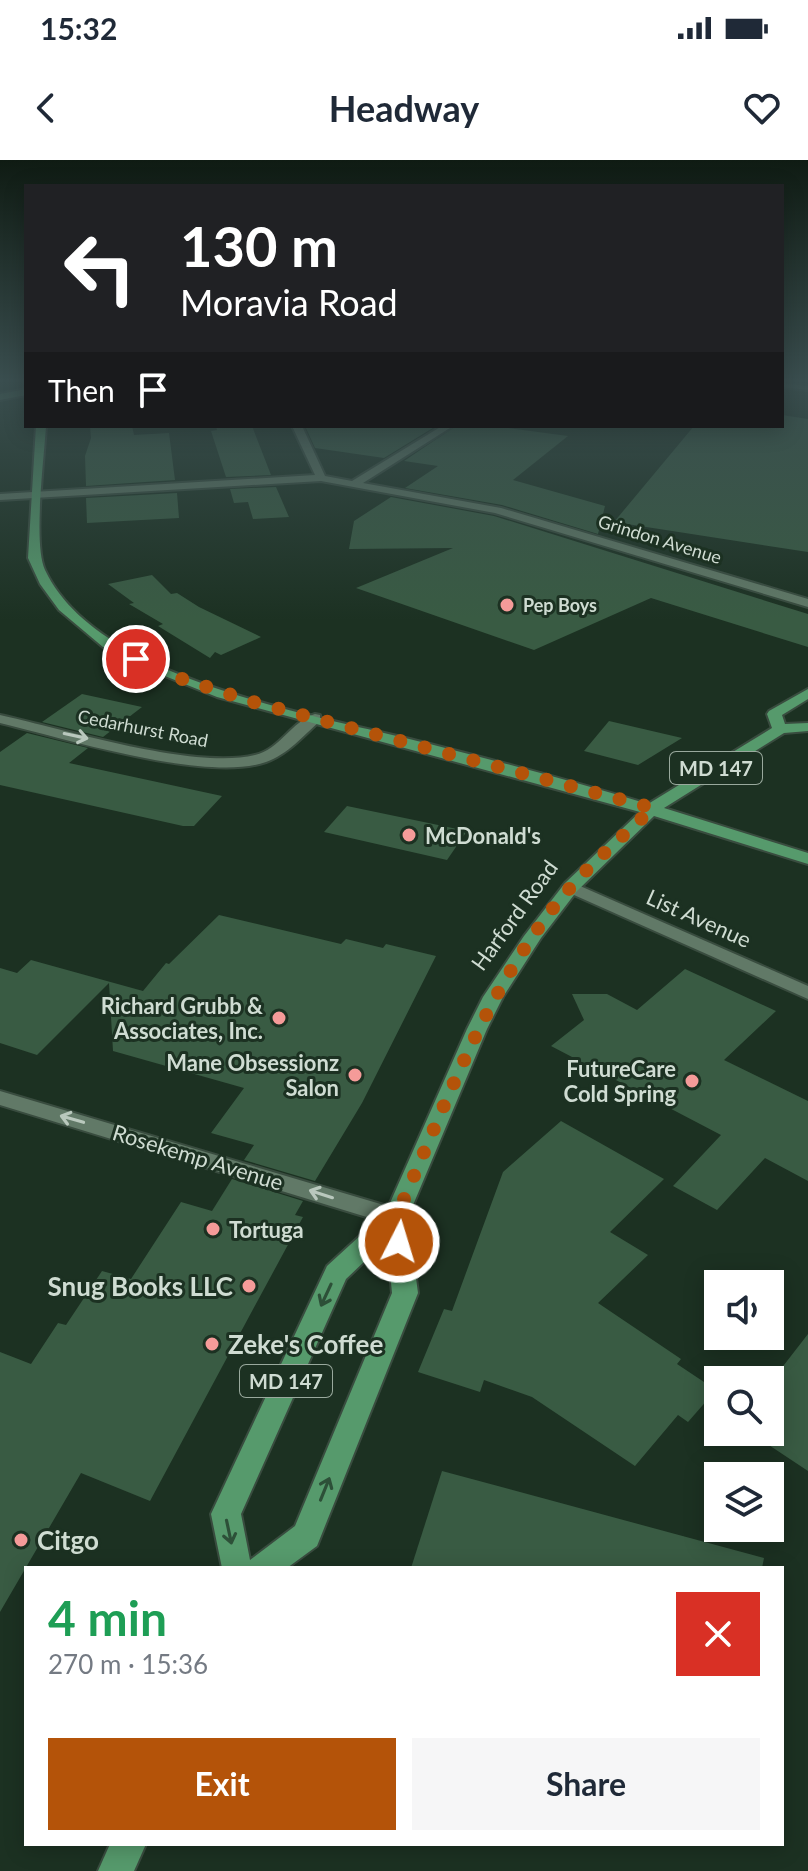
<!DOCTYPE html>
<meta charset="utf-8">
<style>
body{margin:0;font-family:Lato,sans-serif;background:#f6f6f7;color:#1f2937;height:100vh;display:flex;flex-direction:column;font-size:30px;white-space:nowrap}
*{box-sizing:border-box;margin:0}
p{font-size:26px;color:#747a83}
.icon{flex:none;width:44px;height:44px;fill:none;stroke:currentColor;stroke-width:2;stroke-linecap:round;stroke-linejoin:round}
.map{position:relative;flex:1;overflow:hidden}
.drawer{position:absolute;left:24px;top:1406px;width:760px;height:280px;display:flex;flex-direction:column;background:#fff;border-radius:0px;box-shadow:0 4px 20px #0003}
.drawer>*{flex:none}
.top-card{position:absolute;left:24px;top:24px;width:760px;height:244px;border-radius:0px;box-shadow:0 4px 20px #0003;background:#202124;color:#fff;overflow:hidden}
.buttons{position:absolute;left:704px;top:1110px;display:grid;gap:16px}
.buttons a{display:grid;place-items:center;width:80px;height:80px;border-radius:0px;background:#fff;box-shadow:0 4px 20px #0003;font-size:40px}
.pin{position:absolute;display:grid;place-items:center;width:68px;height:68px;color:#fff;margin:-34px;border:4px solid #fff;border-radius:50%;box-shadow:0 2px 8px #0007}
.me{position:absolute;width:88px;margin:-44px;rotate:5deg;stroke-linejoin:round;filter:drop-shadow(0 0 6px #0008)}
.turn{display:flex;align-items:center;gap:28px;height:168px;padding:0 24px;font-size:36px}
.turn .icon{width:104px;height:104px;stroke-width:2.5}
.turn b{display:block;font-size:56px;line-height:68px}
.then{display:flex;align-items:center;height:76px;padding:0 24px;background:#0003;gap:16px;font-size:30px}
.round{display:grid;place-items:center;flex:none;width:84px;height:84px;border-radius:0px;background:#f6f6f7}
.head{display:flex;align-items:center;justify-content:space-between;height:136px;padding:0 24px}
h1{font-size:48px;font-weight:700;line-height:60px;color:#1e9e55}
.action{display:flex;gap:16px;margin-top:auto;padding:16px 24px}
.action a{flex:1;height:92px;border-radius:0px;background:#b45309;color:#fff;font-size:32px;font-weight:700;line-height:92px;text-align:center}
.action a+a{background:#f6f6f7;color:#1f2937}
.status{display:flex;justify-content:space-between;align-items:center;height:56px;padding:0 40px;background:#fff;direction:ltr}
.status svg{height:22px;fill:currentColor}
header{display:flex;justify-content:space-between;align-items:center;height:104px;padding:0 24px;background:#fff;font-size:36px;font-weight:700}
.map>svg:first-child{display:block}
.building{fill:#395b43}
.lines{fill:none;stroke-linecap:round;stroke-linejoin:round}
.street-casing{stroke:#394c3f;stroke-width:4}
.secondary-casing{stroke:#394c3f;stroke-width:4}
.primary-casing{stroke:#394c3f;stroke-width:4}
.street{fill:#617967;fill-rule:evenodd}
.secondary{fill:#5c8a6a;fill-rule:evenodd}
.primary{fill:#569a6c;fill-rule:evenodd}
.oneway{stroke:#b9c8bd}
.oneway2{stroke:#2d5038}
.route{stroke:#b45309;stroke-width:14;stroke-dasharray:0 25.2}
.poi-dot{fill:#f59b99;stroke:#1c3122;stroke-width:3}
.labels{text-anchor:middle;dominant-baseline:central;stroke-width:6;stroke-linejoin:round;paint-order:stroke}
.far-street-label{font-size:18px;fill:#cfdcd2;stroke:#1c3122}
.far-poi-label{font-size:18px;font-weight:bold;fill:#cfdcd2;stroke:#1c3122;text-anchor:start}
.shield{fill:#1c3122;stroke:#99a99d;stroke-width:2}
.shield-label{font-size:20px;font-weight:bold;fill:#cfdcd2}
.poi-label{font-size:22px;font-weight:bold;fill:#cfdcd2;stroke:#1c3122;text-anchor:end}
.street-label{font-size:22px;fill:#cfdcd2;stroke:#1c3122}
.near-poi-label{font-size:26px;font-weight:bold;fill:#cfdcd2;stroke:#1c3122;text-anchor:start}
</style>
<div class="status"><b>15:32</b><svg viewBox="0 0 49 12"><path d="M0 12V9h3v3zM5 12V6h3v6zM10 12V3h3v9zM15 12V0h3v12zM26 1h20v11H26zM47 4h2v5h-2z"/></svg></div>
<header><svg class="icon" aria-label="back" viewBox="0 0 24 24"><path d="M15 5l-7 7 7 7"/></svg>Headway<svg class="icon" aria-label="heart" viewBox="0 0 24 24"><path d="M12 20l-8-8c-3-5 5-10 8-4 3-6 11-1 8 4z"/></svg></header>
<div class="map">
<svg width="808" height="1711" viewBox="0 0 808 1711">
<rect width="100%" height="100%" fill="#1c3122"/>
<!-- building -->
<g class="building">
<path d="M782,255l26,4v133l-194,-30 80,-96h88z"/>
<path d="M90,266h42l2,9 35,-2 6,47 -89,6 -1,-30 6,-18z"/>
<path d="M216,266h36l19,49 -45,2 -15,-46 6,-1z"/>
<path d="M305,266h131l-52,32 -69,-10z"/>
<path d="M456,266h37l75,10 -55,44 92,26 -7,28 -96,-29 -97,-17 33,-22 -34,-5z"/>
<path d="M276,327l13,30 -36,2 -5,-17 -14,1 -4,-14z"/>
<path d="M177,333l2,25 -92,5 -1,-25z"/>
<path d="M391,337l103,19 314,98v33l-157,-49 -117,52 -178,-62 97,-40 -104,1 5,-28z"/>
<path d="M152,415l19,19 6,-1 22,14 62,30 -40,18 -6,-3 -5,6 -52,-32 5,-2 -34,-20 5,-1 -26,-19z"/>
<path d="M82,534l60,13 -39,30 -61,-15z"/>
<path d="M609,561l73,17 -44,27 -54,-14z"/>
<path d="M27,573l61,15 -19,15 153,33 -28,30h-11l-183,-41v-33z"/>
<path d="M347,646l120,25 -20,29 -123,-28z"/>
<path d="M219,755l122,29 5,-5 37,9 3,-4 50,12 -74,147 -47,78 -71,-21 10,-15 -43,-12 33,-45 -131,-37 -4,-68 -72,72 -37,-12v-75l17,5 14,-13 112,31 23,-28 3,1z"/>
<path d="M685,809l91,42 -52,49 84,41v80l-43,-23 -48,52 -44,-24 48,-51 -170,-89 33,-26 -12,-26h35l30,16z"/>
<path d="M561,961l103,58 -54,53 38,23 -50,48 83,56 -4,5 39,26 -28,32 -10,-7 -43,51 -103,-69 -48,-17 -4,12 -62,-20 26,-63 8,2 51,-139z"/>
<path d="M232,1019l71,22 -8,14 8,2 -52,96 -101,188 -69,-28 -81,139v-260l31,12 27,-41 8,2 36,-54 29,8 50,-77 31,9z"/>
<path d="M808,1174v137l-59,-39h21v-49z"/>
<path d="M442,1311l322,87 -2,10h-351z"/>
</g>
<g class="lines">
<defs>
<g id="street">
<path d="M782,223l26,3v4l-26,-3z"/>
<path d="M292,266h10l23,50 27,5 90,-55h11l-90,57 138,25 307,91v8l-313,-94 -174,-32 -321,19v-6l315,-19z"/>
<path d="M315,554l5,1v6c-16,14 -33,34 -54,41 -59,21 -203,-24 -266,-39v-8c64,14 194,55 255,40 24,-5 37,-34 60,-41z"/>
<path d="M571,722l237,104v13l-243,-108 -3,-4z"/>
<path d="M0,931l404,120 4,6 -4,6 -8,3 -396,-121z"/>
</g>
<path id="secondary" d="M26,229v6l-26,5v-6z"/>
<g id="primary">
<path d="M36,266h10c-2,33 -13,118 -1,144 52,111 273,145 381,173 75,19 149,39 222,61l124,-76 -5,-14 2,-3 39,-22v10l-26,16 3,9 23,-1v8l-24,2 -120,75 144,45v11l-154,-48 -77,75 -36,47 -38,59 -16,32 -79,188 10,76 -101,253 -30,22h-65l-11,-54 116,-248 59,-54 81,-183 16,-32 41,-61 41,-53 75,-71 -423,-115 -77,-31 -37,-19 -44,-37 -19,-26 -12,-26zM387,1080l5,53 -97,233 -45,34 -9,-46 105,-235z"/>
<path d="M110,1684h36l-12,27h-36z"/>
</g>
</defs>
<!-- street casing -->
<use href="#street" class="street-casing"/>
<!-- secondary casing -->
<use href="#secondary" class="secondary-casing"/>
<!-- primary casing -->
<use href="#primary" class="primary-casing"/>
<!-- street -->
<use href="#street" class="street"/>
<!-- secondary -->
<use href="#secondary" class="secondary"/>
<!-- primary -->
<use href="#primary" class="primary"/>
</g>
<!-- one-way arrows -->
<defs><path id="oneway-shaft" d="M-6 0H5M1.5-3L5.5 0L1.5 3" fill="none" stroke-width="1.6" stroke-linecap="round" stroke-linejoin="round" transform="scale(2)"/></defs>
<g class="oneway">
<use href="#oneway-shaft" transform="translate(76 576) rotate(12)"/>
<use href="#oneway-shaft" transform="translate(72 959) rotate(-164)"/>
<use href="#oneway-shaft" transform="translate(321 1034) rotate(-162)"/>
</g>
<g class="oneway2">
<use href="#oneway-shaft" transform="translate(326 1135) rotate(115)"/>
<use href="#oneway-shaft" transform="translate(325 1329) rotate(-68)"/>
<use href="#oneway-shaft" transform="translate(229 1372) rotate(78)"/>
</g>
<!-- sky -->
<linearGradient id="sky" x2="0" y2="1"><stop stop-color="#0f1b13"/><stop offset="0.48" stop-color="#3a4e4f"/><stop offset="1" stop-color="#3a4e4f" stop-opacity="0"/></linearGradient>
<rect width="808" height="460" fill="url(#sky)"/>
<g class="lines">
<!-- route -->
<path class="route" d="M136,499l43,19 74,24 400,106c-34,32 -70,62 -99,99 -73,94 -110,203 -158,310l3,25"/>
</g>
<!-- markers -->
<g class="poi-dot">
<circle cx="507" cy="445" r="8"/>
<circle cx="409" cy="675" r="8"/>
<circle cx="279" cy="858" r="8"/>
<circle cx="355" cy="915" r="8"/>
<circle cx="692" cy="921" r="8"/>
<circle cx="213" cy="1069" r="8"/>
<circle cx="249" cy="1126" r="8"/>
<circle cx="212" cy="1184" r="8"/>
<circle cx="21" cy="1380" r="8"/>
</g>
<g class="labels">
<!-- far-street labels -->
<g class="far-street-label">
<text transform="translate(660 379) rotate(17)">Grindon Avenue</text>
<text transform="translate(143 568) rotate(11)">Cedarhurst Road</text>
</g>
<!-- far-poi labels -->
<g class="far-poi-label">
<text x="523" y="445">Pep Boys</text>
</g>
<!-- shield labels -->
<g class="shield">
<rect x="670" y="592" width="92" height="32" rx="6"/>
<rect x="240" y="1205" width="92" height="32" rx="6"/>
</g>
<g class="shield-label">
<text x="716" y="608">MD 147</text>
<text x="286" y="1221">MD 147</text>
</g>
<!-- poi labels -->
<g class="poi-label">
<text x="425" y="675" text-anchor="start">McDonald's</text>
<text x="263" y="845">Richard Grubb &amp;<tspan x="263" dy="25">Associates, Inc.</tspan></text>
<text x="339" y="902">Mane Obsessionz<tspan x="339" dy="25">Salon</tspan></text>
<text x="676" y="908">FutureCare<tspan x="676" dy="25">Cold Spring</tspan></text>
<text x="229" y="1069" text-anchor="start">Tortuga</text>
</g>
<!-- street labels -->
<g class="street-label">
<text transform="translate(514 755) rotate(-54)">Harford Road</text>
<text transform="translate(699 758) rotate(24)">List Avenue</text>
<text transform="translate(198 997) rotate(17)">Rosekemp Avenue</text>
</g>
<!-- near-poi labels -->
<g class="near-poi-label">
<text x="233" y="1126" text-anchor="end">Snug Books LLC</text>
<text x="228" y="1184">Zeke's Coffee</text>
<text x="37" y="1380">Citgo</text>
</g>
</g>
</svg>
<div class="buttons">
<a><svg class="icon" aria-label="sound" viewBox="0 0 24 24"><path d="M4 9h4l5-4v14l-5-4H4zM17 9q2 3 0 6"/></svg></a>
<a><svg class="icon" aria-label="search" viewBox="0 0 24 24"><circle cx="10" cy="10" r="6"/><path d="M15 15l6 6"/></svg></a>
<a><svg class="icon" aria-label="layers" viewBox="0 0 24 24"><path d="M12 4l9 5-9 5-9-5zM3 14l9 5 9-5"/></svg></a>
</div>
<div class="pin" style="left:136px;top:499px;background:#d93025"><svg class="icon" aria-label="arrive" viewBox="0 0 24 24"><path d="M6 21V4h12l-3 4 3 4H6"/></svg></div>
<svg class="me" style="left:399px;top:1082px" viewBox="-20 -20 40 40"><circle r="17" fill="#b45309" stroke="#fff" stroke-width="3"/><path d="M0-11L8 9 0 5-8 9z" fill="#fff"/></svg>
<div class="top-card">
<div class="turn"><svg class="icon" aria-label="left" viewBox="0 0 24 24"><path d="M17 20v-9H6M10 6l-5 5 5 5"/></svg><div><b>130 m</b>Moravia Road</div></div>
<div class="then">Then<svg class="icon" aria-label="arrive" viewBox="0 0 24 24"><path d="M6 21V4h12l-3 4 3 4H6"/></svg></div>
</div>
<section class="drawer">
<div class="head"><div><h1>4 min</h1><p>270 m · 15:36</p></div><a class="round" style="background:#d93025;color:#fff"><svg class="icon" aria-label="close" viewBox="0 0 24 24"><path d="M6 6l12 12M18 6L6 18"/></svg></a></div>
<div class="action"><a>Exit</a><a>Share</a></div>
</section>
</div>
